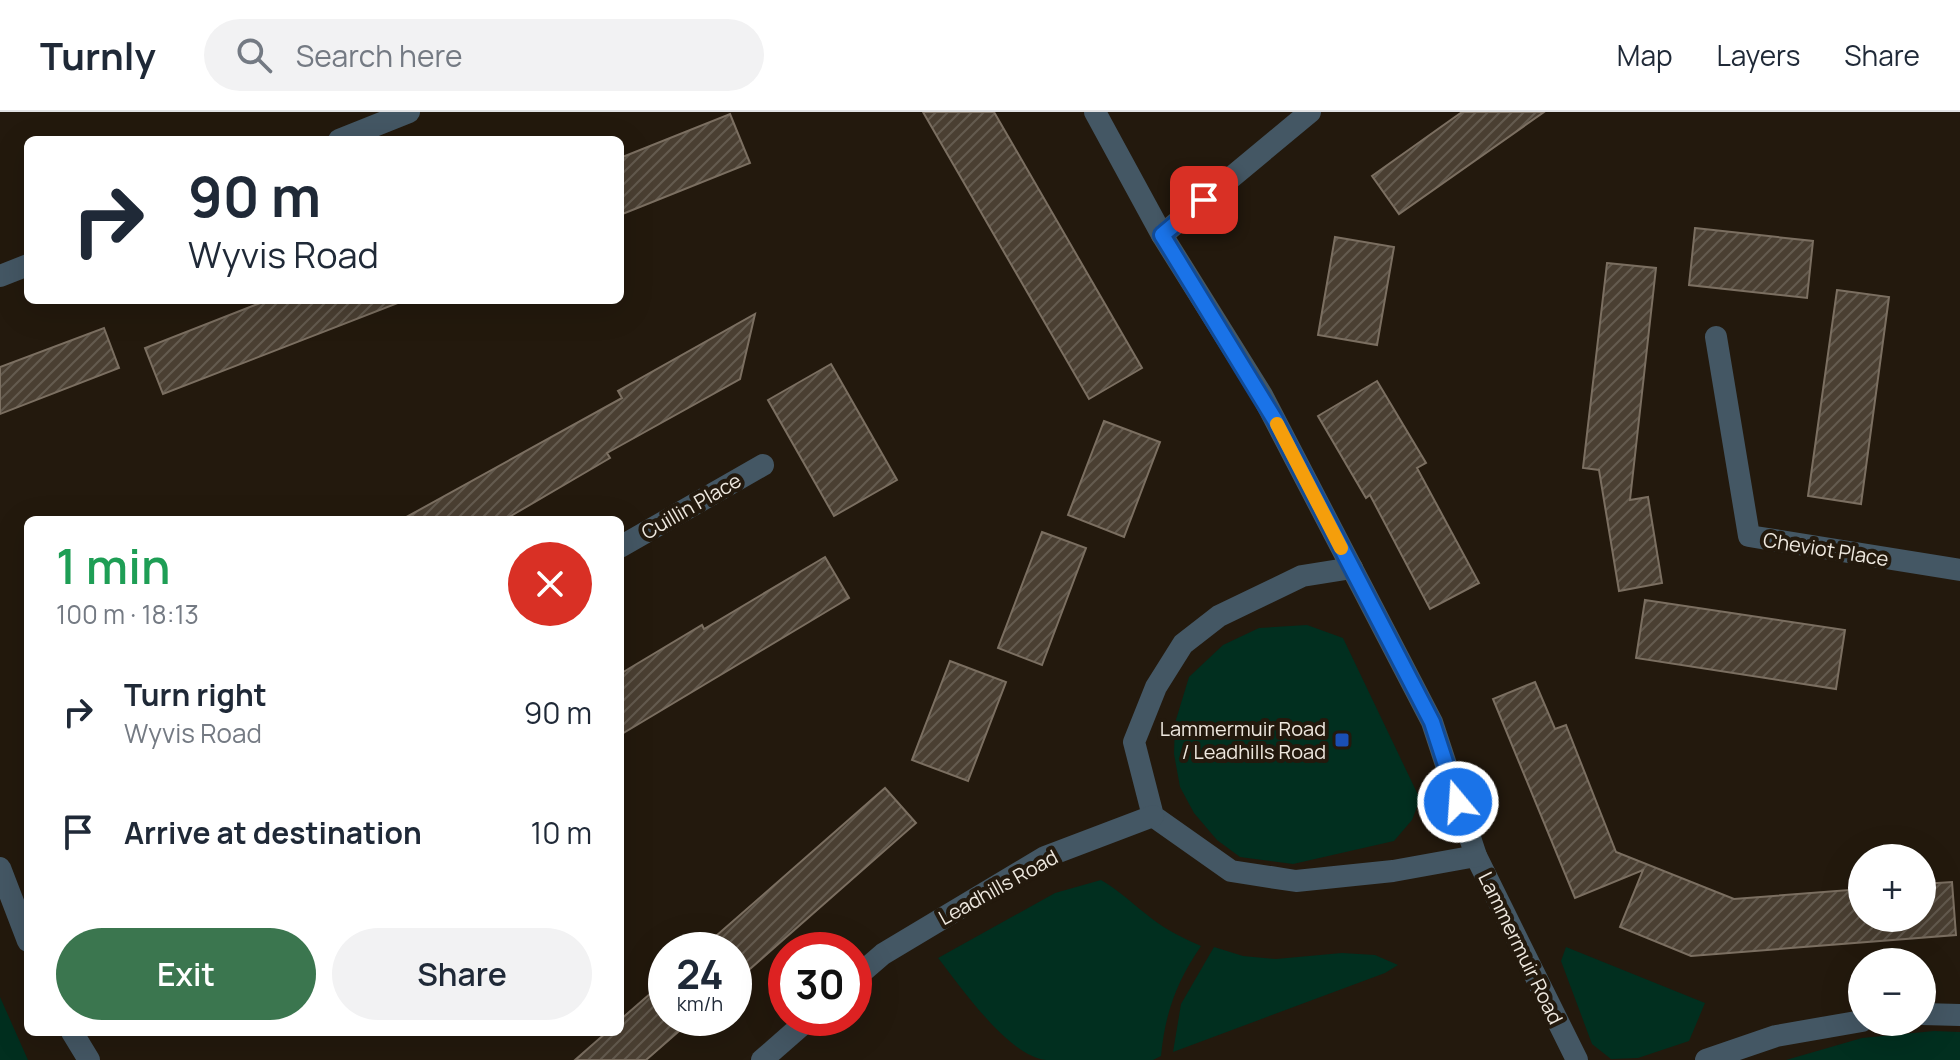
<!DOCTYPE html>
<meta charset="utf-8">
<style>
body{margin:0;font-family:Manrope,sans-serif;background:#f2f2f3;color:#1f2937;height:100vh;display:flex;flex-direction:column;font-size:30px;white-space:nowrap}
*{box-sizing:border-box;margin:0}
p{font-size:26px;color:#747a83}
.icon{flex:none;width:44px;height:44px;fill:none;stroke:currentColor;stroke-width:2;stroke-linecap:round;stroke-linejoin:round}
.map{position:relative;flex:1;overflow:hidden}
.details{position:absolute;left:24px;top:404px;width:600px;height:520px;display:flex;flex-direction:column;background:#fff;border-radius:12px;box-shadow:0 8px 32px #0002}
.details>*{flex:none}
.banner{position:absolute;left:24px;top:24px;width:600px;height:168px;border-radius:12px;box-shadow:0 8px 32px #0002;background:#fff;color:#1f2937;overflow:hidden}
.buttons{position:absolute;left:1848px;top:732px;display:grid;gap:16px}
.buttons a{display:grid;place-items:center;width:88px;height:88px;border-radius:50%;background:#fff;box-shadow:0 8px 32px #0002;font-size:40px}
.speed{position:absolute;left:648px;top:820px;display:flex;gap:16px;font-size:40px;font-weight:700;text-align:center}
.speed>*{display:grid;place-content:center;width:104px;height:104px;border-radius:50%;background:#fff;box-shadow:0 8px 32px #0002;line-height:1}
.speed small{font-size:20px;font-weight:400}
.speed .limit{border:12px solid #d22;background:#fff;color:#111}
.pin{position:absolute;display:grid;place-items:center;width:68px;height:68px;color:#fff;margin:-34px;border-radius:16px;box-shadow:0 4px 12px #0006}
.me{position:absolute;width:88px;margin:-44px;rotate:342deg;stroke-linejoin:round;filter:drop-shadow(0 0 6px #0008)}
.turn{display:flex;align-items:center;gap:28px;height:168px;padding:0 32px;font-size:36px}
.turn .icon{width:104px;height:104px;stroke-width:2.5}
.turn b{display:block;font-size:56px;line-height:68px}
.round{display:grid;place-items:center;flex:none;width:84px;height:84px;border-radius:42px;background:#f2f2f3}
.summary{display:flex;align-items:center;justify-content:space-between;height:136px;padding:0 32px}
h1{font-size:48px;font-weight:600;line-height:60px;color:#1e9e55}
.primary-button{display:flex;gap:16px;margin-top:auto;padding:16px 32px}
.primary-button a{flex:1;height:92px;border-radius:48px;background:#3b764f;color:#fff;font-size:32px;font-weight:600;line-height:92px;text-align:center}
.primary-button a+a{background:#f2f2f3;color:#1f2937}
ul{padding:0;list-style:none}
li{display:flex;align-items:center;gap:24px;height:120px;padding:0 32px}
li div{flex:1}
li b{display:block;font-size:30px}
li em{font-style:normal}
header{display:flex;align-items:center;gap:48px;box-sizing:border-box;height:112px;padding:0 40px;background:#fff;border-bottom:2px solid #e0e1e3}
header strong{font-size:38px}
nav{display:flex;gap:44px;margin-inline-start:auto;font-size:28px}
.search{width:560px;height:72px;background:#f2f2f3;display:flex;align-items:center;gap:20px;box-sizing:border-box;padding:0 28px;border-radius:44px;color:#747a83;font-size:30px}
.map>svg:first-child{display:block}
.green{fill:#012f1f}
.building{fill:url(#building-hatch);stroke:#7b6f61;stroke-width:2}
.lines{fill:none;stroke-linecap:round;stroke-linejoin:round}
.minor{stroke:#445764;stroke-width:22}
.route-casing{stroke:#114b97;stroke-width:20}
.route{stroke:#1a73e8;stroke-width:14}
.slow{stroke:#f59e0b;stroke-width:14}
.transit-dot{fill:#1a4fb4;stroke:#23190d;stroke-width:3}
.labels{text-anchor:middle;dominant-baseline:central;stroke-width:8;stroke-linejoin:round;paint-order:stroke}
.street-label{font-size:20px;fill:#eee8df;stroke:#23190d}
.poi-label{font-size:20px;fill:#eee8df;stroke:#23190d;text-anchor:end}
</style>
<header>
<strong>Turnly</strong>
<div class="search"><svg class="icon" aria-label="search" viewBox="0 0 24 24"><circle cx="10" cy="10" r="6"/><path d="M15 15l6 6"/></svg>Search here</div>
<nav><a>Map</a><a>Layers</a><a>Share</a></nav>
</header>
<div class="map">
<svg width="1960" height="948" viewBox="0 0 1960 948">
<defs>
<pattern id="building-hatch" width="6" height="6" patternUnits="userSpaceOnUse" patternTransform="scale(2)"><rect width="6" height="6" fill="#4a3f32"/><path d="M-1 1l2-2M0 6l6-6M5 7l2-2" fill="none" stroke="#645b4f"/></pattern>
</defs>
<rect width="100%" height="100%" fill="#23190d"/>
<!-- green -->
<g class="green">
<path d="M1307,513l36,13 77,161 -8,21 -18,21 -101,23 -53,-7 -23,-17 -23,-27 -14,-26 -6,-33 1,-31 14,-46 34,-32 36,-17z"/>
<path d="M1101,768c19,11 33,25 50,38 15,12 32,20 50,28 -24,35 -36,67 -40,110l-8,4c-35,0 -72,0 -107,0 -38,-4 -85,-73 -108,-102l117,-65z"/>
<path d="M1214,835l29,9 33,3 66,-6 33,2 23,10 -13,8 -212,79 8,-48z"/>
<path d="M1566,835l139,56 -16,38 -51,17 -27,1 -19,-15 -31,-83z"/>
<path d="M0,885l28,63h-28z"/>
<path d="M1934,919l26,1v28h-174l76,-22z"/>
</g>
<!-- building -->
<g class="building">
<path d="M923,0h71l148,256 -53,31z"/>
<path d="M1462,0h82l-145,102 -27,-38z"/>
<path d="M730,2l20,49 -130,52v-57z"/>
<path d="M1695,116l118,13 -6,57 -118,-13z"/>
<path d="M1335,125l59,10 -17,98 -59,-10z"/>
<path d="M1607,151l49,5 -26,232 18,-3 14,86 -43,8 -20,-121 -16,-2z"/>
<path d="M1837,178l52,7 -28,207 -53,-8z"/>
<path d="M268,188h129l1,3 -235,91 -18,-46z"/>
<path d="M755,202l-15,65 -133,74 3,5 -106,62h-103l221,-122 -4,-7z"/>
<path d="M104,216l15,40 -119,46v-47z"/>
<path d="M831,252l66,116 -63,36 -66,-116z"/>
<path d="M1377,269l49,82 -9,5 62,115 -49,26 -60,-114 -4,3 -48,-82z"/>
<path d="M1104,309l56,21 -36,95 -56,-22z"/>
<path d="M1042,420l44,16 -44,117 -44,-17z"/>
<path d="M825,445l24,41 -229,137v-61l82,-49 2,4z"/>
<path d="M1645,488l200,30 -9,59 -200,-31z"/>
<path d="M950,549l56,21 -38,99 -56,-21z"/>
<path d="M1535,570l20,47 11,-4 50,127 118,47 128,-10v29h60v-34l30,-2 4,53 -265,21 -71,-29 23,-57 -68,28 -82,-199z"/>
<path d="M885,676l31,35 -182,160v-33h-34z"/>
<path d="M666,868v38h28l-48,42h-71l32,-28h13v-12z"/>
</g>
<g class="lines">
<!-- minor -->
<g class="minor">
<path d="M1095,0l67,123 100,160 170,327 44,134 101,204"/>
<path d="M339,28l70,-28"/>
<path d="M1162,123l148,-123"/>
<path d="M0,164l28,-11"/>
<path d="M1716,225l33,199 211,34"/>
<path d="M620,435l143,-82"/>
<path d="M1352,456l-50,8 -83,40 -36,28 -27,43 -22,55 19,74 78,55 65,10 97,-10 83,-15"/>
<path d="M0,756l28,73"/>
<path d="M854,867l29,-25 162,-97 108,-41"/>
<path d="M1922,902l38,1"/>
<path d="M72,920l17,28"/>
<path d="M762,948l48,-42"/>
<path d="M1706,948l70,-24 86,-15"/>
</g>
</g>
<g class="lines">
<defs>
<path id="route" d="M1204,88l-42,35 113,185 157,302 26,80"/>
</defs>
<!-- route casing -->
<use href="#route" class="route-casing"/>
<!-- route -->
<use href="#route" class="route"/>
<!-- slow -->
<path class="slow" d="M1277,312l64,124"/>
</g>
<!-- markers -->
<rect class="transit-dot" x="1334" y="620" width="16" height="16" rx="4"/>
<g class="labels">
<!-- street labels -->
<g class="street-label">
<text transform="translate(691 394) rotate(-30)">Cuillin Place</text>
<text transform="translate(1826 437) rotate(9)">Cheviot Place</text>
<text transform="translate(998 775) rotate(-29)">Leadhills Road</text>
<text transform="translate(1521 836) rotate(64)">Lammermuir Road</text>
</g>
<!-- poi labels -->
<g class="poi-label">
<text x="1326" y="616">Lammermuir Road<tspan x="1326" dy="23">/ Leadhills Road</tspan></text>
</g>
</g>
</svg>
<div class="buttons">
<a>+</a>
<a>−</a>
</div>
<div class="speed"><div>24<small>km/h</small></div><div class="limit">30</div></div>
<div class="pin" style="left:1204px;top:88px;background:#d93025"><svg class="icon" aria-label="arrive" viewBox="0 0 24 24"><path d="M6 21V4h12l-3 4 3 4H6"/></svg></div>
<svg class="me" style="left:1458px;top:690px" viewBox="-20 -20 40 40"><circle r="17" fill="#1a73e8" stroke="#fff" stroke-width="3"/><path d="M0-11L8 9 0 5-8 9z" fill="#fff"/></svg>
<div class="banner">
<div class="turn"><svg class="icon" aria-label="right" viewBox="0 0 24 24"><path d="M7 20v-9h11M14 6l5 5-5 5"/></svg><div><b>90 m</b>Wyvis Road</div></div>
</div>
<section class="details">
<div class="summary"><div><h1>1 min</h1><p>100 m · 18:13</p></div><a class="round" style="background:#d93025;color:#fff"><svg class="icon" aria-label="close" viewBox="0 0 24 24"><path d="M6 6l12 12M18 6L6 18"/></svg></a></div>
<ul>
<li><svg class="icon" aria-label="right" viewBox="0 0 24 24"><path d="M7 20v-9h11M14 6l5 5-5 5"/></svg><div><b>Turn right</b><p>Wyvis Road</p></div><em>90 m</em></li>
<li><svg class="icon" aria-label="arrive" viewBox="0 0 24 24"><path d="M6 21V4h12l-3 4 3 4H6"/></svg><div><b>Arrive at destination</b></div><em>10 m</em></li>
</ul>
<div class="primary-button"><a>Exit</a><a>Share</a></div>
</section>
</div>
